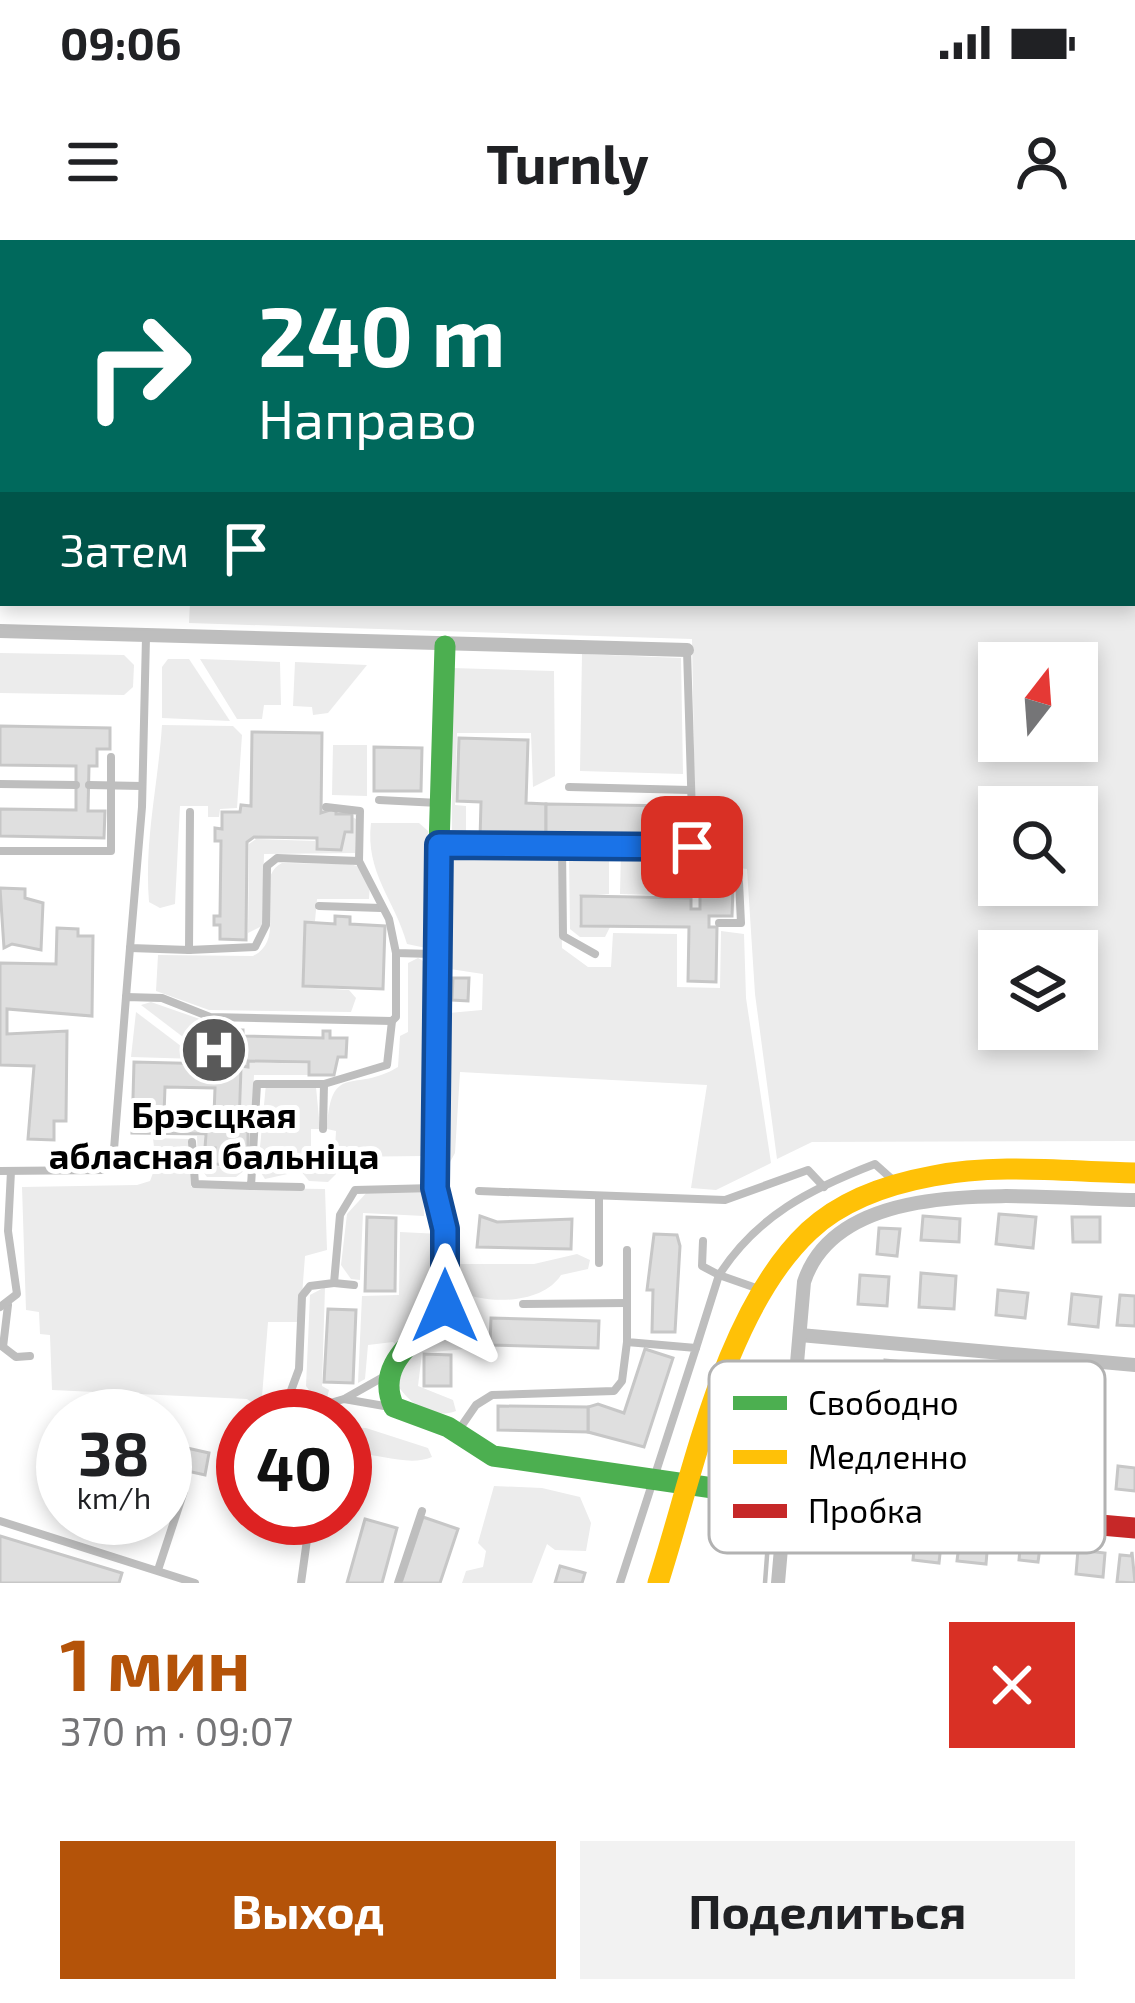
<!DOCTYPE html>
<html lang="ru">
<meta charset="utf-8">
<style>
body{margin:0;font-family:"Exo 2",sans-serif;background:#f2f2f2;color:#202124;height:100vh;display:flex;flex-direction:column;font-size:45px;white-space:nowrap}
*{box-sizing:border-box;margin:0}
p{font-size:39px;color:#757577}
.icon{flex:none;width:66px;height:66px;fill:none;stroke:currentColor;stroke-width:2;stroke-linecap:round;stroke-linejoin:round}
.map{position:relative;height:1343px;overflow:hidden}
.drawer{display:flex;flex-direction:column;background:#fff;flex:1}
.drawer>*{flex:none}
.top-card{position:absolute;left:0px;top:0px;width:1137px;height:366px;box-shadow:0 6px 18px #0003;background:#00695c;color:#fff;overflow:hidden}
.needle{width:78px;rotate:17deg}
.controls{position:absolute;left:978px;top:402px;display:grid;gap:24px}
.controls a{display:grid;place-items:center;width:120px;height:120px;border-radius:0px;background:#fff;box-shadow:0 6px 18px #0003;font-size:60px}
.speed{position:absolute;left:36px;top:1149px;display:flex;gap:24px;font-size:60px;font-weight:700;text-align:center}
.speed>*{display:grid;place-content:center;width:156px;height:156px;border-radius:50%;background:#fff;box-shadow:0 6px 18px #0003;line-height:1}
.speed small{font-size:30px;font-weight:400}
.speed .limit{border:18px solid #d22;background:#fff;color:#111}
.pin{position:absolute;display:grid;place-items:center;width:102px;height:102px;color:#fff;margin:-51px;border-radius:24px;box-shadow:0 6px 18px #0006}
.me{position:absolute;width:132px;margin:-66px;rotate:0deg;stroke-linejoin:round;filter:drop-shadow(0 0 9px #0008)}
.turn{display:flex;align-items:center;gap:42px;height:252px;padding:0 60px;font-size:54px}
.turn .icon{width:156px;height:156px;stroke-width:2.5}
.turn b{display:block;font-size:84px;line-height:102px}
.then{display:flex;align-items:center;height:114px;padding:0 60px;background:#0003;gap:24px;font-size:45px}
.round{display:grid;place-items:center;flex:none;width:126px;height:126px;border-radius:0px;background:#f2f2f2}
.summary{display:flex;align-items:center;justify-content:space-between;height:204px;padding:0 60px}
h1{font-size:72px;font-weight:700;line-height:90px;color:#b45309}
.primary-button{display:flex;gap:24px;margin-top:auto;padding:24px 60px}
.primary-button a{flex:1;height:138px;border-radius:0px;background:#b45309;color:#fff;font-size:48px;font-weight:700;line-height:138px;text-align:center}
.primary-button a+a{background:#f2f2f2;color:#202124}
.status{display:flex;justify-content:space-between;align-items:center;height:84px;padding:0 60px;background:#fff;direction:ltr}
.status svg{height:33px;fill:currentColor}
header{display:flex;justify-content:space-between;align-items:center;height:156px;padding:0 60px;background:#fff;font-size:54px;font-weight:700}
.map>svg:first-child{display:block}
.green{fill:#ececec;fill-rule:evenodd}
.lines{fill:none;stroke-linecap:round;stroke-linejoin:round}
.stream{stroke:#bfbfbf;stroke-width:4.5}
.building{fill:#dfdfdf;stroke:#c7c7c7;stroke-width:3;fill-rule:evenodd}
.lane{stroke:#bebebe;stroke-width:8}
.street{stroke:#bebebe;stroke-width:14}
.fast{stroke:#4caf50;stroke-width:21}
.slow{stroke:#ffc107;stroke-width:21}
.jam{stroke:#c62828;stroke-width:21}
.route-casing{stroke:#114b97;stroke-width:30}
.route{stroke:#1a73e8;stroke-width:21}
.labels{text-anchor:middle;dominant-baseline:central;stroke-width:10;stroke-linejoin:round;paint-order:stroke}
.poi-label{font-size:36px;font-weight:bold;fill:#000;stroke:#fff}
.key{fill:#fff;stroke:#b2b2b2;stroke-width:3}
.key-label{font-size:33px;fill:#000}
</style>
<div class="status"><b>09:06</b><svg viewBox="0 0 49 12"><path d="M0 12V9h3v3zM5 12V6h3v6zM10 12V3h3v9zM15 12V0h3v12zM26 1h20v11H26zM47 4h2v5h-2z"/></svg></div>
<header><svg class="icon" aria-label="menu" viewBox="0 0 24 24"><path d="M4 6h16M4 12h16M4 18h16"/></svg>Turnly<svg class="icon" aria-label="person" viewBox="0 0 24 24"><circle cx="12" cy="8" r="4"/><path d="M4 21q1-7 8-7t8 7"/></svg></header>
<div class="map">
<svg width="1135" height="1343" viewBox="0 0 1135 1343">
<rect width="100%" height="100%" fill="#fff"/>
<!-- green -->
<g class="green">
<path d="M0,0h1135v901l-323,1 -35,17 -22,-165 -8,-125 -51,-6 -4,-224 -503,-16 1,-20h944v-360h-1131v338zM999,423h78v78h-78zM999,567h78v78h-78zM999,711h78v78h-78z"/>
<path d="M0,413l124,2 10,10 -1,22 -9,8 -124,-2z"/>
<path d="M582,414l99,4 2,116 -103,-3z"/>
<path d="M168,419h21l41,62 -68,-3v-51z"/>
<path d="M200,419l80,3 1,43h-17l-2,14h-25z"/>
<path d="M295,422l72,3 -39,48 -15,2 -1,-8 -19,-1z"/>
<path d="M452,428l102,3 1,105 -22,11 -2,-54h-74l-2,72 11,1v28l-14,6z"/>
<path d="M162,485l71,1 9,9 -5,73 -17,1 -1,8h-11v-11h-28l-5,98 -15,4 -11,-6c-5,-62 9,-116 13,-177z"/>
<path d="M333,505h34v51l-35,-1z"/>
<path d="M337,569l19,10 -1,34 -91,1 -2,72 -14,7 1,-89 7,-5 59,2 1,9 25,1 5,-17 6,-1v-18z"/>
<path d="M371,583h48l9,8 -2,117 -19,-4c-12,-44 -42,-71 -36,-121z"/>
<path d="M449,605l67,5 1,8h43l2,90 26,19h23l2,-34 64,1v53l43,1 1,-57 23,3 2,64 25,165 -55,27 -25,-2 16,-103 -247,-13 -5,81 -5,9 -1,-149 33,-3 1,-36 -33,-5z"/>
<path d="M578,610h31v44l-30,2v29l31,2 -5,10h-25l-10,-8 -1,-72z"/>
<path d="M621,610l63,3 4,43 -68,-2z"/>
<path d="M282,623l68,1 10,3 10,17 -1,15h-52l-2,22h-11l-2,66 47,3 7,8 -5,14 -142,-2 -53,-19 2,-36 95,1c38,-19 -4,-76 29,-93z"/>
<path d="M418,718l7,4 5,189 -7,5 -85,1 -2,17 -8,8 -19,-1 -8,-10 -36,8 -7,-11 8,-84 50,3 4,42h-9v19l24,1 1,-18 -9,-2c4,-69 27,-35 71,-62l2,-31 8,-4v-69z"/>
<path d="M151,762l63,22 -1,24 -9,5 -63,-48z"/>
<path d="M136,772l62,47 -67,-2z"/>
<path d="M250,822l59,2 -1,11h-54l-5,92 -13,10h-29l-9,-12 -1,-29h7l1,13 8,1 1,16 19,1 1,-10h14l1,-27h-8l1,-62z"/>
<path d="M153,898l36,1 2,48 134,2 2,61 -22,6 -5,66h-32l-7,87 -14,-10 -195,-9 -2,-55 -10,-1 -1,-22 -13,-2 -4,-123 115,-2 13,-4 6,-16z"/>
<path d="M369,950l54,1 1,25 -61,-3 -3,67 -9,-1 -10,-14 6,-51z"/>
<path d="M400,992l40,2 -2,69 -6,11 -16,-2 -2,15 8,7 25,-9 17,16v8l-42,4 -4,33 35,14 3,11c-25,9 -45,-7 -59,-26l11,-29 -15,-14 -25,3 -3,34 -7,4 4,-87 37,-1z"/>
<path d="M577,1014l13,6 -2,9 -27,6c-19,30 -76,30 -106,15l-1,-26h80z"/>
<path d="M325,1047l-3,99 7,4 -2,8 -11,1 -10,-13 4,-91z"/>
<path d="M345,1187l21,1 62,20 4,9c-26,11 -59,-7 -87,-2z"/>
<path d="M494,1246l48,2 38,9 11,26 -5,28 -31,-1 -8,-6 -15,39h-70l4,-12 17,-4 3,-16 -8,-8z"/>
</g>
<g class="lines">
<!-- stream -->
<path class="stream" d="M765,1343l5,-68"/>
</g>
<!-- building -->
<g class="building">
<path d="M0,486l110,2v21h-13v17h-8l-1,45h17l-1,27 -104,-2v-27l76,1v-44l-76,-1z"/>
<path d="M252,492l70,1 -1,80 15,-5v6h16v18h-7l-4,18 -24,-1v-11l-63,-1 -7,5 -1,98 -26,-1v-14h-6v-9h6l1,-75h-6v-13l7,1v-17h18l1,-7 10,1z"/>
<path d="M459,498l69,2 -2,63 20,1v37l-66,-2 1,-37 -24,-1z"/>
<path d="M374,507l48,1 -1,43h-47z"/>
<path d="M546,564l131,2 -1,33 -130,-2z"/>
<path d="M0,648l25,1v9l18,5 -2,47 -29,-6 -8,4z"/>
<path d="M700,649h33l-1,27h-23v11h8l-1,55 -28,-1 1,-54 -108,-1v-30l110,2v11h9z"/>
<path d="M335,676l15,1v7l35,2 -2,63 -80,-3 2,-64 30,2z"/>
<path d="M57,688l21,1v7h15l-1,80 -85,-7v25l60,-3 -1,90h-12v19l-26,-1 6,-73 -34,-1v-102l56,1z"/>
<path d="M453,738h16l-1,23 -16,-1z"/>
<path d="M234,790h9v6l80,2v-7h7v7h17l-1,19h-8l-4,18h-25v-13l-61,-1v6l-7,-1 -2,65h9v26l-15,-1 -1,9 -18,-1 1,-16h-10l1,-14 -74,-1 2,-71 82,2 -7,-4v-8h8v-16h17zM165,847l50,1 -1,27 -50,-1z"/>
<path d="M999,974l37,3 -3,31 -37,-4z"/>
<path d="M480,976l17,6 75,-3 -1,30 -94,-2z"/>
<path d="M923,976l37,3 -1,23 -38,-2z"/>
<path d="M367,977l29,1 -1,73h-30z"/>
<path d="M1072,977h28v25h-27z"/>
<path d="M879,988l21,1 -3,27 -20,-2z"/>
<path d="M654,994l23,1 3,11 -5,86h-23l1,-42h-6z"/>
<path d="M921,1033l35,3 -2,33 -35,-2z"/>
<path d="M860,1035l29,2 -2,29 -29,-2z"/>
<path d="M998,1050l30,3 -3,25 -29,-3z"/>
<path d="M1072,1054l29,3 -3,30 -29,-3z"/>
<path d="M1120,1055l15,1v30l-18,-1z"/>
<path d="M328,1069l28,1 -3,73 -29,-1z"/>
<path d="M491,1078l108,3 -1,27 -108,-3z"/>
<path d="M645,1109l28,9 -29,89 -56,-15v-25l10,-3 26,9z"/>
<path d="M424,1114l27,1v31h-27z"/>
<path d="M885,1120l32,3 -2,28 -32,-2z"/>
<path d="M498,1166l90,1v25l-90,-2z"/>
<path d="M165,1203l44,10 -4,22 -40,-9z"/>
<path d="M1118,1226l17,2v23l-19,-2z"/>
<path d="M423,1277l35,12 -18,54h-39z"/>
<path d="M365,1279l32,9 -15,55h-35z"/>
<path d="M907,1291l35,4 -3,28 -26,-3 1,-11 -9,-1z"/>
<path d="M0,1296l122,37 -3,10h-119z"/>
<path d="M960,1296l28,4 -2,24 -29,-3z"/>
<path d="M1021,1298l20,2 -3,22 -19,-2z"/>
<path d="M1078,1310l27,3 -2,24 -27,-3z"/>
<path d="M1132,1312l3,31 -18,-1 3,-27 11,1z"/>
<path d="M560,1326l25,7 -3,10h-27z"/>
</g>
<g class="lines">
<!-- lane -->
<g class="lane">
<path d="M146,397l-4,170 -12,141 59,2 1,-138"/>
<path d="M687,410l7,232h45l2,41h-22"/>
<path d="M0,544l76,1"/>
<path d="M89,545l53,1"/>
<path d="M569,547l121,3"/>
<path d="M379,560l60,3"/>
<path d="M326,567l34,4 -1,50"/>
<path d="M440,605l252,2"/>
<path d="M562,607l1,89 32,18"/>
<path d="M0,611h111v-94"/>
<path d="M319,666l62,2"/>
<path d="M189,710l66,-3 11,-22 1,-59 10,-8 82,3 30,58 7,34 36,1"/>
<path d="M126,757l4,-49"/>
<path d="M323,889l1,-45"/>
<path d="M192,902l3,42 56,2 6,-102h67l63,-19 5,-44"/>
<path d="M0,931l106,-1 7,-8 13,-165 36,1 48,19 182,4 4,-4v-64"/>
<path d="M251,946l50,1"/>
<path d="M479,951l246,9 83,-30 16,17"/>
<path d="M703,1001l-1,25 17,9c38,-59 91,-86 156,-111l19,17"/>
<path d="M599,1023v-66"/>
<path d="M334,1043l20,2"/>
<path d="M523,1064l104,-1"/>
<path d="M8,1065l-5,42 13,10 14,-1"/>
<path d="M0,1067l17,-13 -9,-63 3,-60"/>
<path d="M696,1108l23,-73 40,14"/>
<path d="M346,1158l39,-22"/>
<path d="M390,1167l-46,-8 -38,11 -17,-14 10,-27 3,-73 8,-10 24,-3 6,-68 15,-25 79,-2"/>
<path d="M458,1191l18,-26 16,-10 122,-4 8,-10 5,-39"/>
<path d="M0,1281l195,62"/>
<path d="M158,1330l26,-79"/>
<path d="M301,1343l9,-65"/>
<path d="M398,1343l24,-72"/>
<path d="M620,1343l76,-235 -69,-6v-92"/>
</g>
<!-- street -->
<g class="street">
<path d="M0,391l687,19"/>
<path d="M800,1095l335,30"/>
<path d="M778,1343l26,-301c37,-113 238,-82 331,-82"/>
</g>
<!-- fast -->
<path class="fast" d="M445,406l-11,368 1,174 10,41v77c-24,32 -72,56 -51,101l54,20 45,29 268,39"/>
<!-- slow -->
<path class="slow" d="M658,1343c35,-108 66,-272 151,-352 33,-31 80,-47 124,-55 66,-13 136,-4 202,-3"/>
<!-- jam -->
<path class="jam" d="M761,1255l374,33"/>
</g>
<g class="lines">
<defs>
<path id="route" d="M445,1066v-77l-10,-41 4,-343 253,2"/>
</defs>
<!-- route casing -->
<use href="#route" class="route-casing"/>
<!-- route -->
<use href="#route" class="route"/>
</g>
<!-- icons -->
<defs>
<symbol id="hospital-disc" viewBox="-11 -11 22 22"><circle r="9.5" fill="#595959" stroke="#fff"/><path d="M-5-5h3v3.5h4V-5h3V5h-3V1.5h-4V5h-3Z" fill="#fff"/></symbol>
</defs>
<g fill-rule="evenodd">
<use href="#hospital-disc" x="176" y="772" width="76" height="76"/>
</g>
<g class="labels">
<!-- poi labels -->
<g class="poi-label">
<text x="214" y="873">Брэсцкая<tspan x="214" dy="41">абласная бальніца</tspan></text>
</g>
</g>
<!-- legend -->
<rect x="709" y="1121" width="396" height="192" rx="18" class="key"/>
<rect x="733" y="1156" width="54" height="14" fill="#4caf50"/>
<rect x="733" y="1210" width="54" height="14" fill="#ffc107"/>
<rect x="733" y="1264" width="54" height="14" fill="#c62828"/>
<g class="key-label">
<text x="808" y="1175">Свободно</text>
<text x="808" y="1229">Медленно</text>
<text x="808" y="1283">Пробка</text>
</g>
</svg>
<div class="controls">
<a><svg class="needle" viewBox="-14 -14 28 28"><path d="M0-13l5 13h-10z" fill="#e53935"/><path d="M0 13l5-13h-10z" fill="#757577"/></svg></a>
<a><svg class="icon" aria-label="search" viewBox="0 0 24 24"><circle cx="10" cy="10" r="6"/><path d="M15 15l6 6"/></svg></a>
<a><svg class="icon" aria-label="layers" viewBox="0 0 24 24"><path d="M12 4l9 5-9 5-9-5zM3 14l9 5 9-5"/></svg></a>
</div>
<div class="speed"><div>38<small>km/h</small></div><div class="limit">40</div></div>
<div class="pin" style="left:692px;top:607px;background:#d93025"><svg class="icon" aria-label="arrive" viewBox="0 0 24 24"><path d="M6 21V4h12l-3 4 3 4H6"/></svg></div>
<svg class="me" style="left:445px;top:1066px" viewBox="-20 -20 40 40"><path d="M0-17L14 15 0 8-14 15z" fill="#1a73e8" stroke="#fff" stroke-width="4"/></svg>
<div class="top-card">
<div class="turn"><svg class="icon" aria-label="right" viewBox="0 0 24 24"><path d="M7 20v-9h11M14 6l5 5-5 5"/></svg><div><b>240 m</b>Направо</div></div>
<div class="then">Затем<svg class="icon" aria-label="arrive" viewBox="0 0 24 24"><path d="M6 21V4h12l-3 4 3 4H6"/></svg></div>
</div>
</div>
<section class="drawer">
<div class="summary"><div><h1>1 мин</h1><p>370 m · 09:07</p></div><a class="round" style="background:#d93025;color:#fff"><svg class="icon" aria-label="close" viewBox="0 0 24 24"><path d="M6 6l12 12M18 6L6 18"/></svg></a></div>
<div class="primary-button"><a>Выход</a><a>Поделиться</a></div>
</section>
